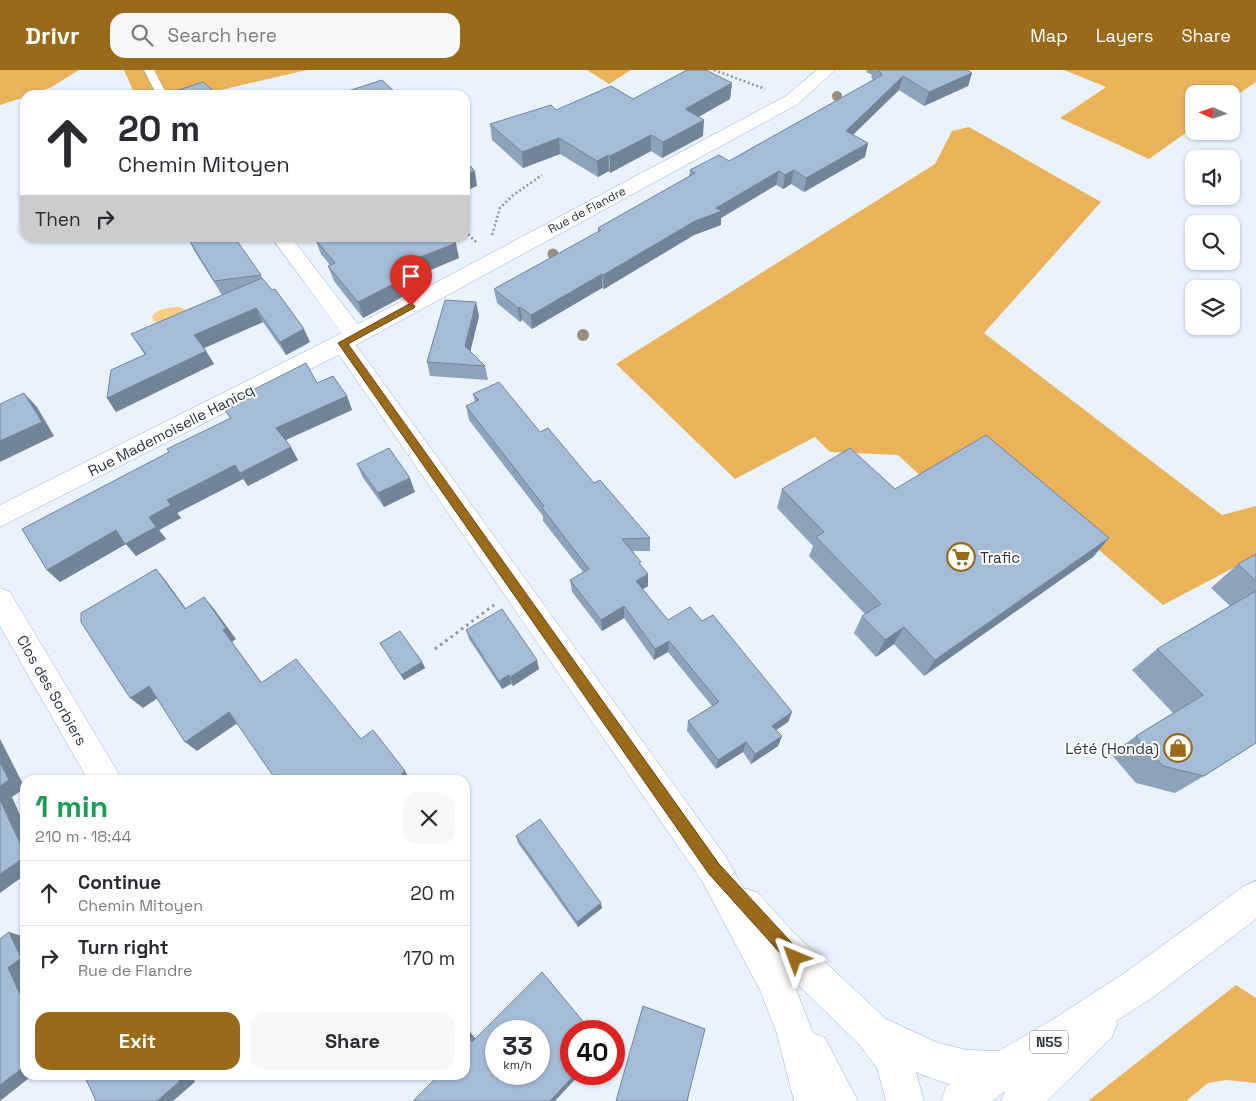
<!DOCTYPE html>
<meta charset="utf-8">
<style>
body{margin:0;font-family:"Space Grotesk",sans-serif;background:#f7f7f7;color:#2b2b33;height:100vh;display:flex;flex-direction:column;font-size:19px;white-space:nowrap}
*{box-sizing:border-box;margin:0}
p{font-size:16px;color:#7c7c81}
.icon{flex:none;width:28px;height:28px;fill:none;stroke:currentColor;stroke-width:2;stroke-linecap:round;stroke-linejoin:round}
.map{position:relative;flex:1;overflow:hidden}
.side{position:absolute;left:20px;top:705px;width:450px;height:305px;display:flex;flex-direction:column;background:#fff;border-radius:15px;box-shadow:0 1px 4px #0004}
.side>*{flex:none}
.top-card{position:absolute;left:20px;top:20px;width:450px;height:152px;border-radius:15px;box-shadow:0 1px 4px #0004;background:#fff;color:#2b2b33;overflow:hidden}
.needle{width:32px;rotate:273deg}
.tools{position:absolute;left:1185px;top:15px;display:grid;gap:10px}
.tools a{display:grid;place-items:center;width:55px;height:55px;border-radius:10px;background:#fff;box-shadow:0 1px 4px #0004;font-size:25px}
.speed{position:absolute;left:485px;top:950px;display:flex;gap:10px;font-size:25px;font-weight:700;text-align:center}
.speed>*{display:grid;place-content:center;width:65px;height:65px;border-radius:50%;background:#fff;box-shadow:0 1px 4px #0004;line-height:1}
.speed small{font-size:12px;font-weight:400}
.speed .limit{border:8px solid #d22;background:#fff;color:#111}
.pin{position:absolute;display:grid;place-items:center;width:42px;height:42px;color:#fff;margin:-51px -21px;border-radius:50% 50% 50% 0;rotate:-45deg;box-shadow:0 0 5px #0007}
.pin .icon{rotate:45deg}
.me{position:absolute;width:55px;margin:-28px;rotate:316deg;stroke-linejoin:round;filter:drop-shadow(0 0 4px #0008)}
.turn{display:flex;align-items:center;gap:18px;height:105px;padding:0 15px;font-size:22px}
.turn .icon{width:65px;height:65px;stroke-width:2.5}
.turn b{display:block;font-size:35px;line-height:42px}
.then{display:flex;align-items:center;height:48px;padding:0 15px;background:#0003;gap:10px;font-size:19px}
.round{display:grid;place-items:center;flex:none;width:52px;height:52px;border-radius:15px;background:#f7f7f7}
.headline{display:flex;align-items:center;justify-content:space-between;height:85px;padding:0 15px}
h1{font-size:30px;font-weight:600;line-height:38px;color:#1e9e55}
.cta{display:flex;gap:10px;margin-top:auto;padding:10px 15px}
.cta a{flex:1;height:58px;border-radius:15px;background:#996a1a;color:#fff;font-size:20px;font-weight:600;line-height:58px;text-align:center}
.cta a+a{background:#f7f7f7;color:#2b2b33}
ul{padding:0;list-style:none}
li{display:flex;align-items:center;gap:15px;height:65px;padding:0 15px;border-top:1px solid #e1e1e2}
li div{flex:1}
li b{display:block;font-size:19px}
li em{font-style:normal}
header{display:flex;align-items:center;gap:30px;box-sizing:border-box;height:70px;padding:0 25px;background:#996a1a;color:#fff}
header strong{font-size:24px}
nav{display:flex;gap:28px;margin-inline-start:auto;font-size:18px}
.search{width:350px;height:45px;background:#f7f7f7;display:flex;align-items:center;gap:12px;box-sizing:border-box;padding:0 18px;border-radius:15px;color:#7c7c81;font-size:19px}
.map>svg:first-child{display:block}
.green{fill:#ecb25a}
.water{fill:#fdcc87}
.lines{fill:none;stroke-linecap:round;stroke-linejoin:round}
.service-casing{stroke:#98aeca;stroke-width:1}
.minor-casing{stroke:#98aeca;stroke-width:1}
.tertiary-casing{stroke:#98aeca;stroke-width:1}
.primary-casing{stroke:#98aeca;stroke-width:1}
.path-far1{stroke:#8c95a1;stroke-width:2.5;stroke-dasharray:2 2.5;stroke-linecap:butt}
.path{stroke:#8c95a1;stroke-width:3;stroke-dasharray:2.5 4;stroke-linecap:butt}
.service{fill:#fff;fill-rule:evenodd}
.minor{fill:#fff;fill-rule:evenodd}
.tertiary{fill:#fff;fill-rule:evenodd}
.primary{fill:#fff;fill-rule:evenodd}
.tree{fill:#978e7e}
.wall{fill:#8ea2bb}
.shaded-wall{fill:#748498}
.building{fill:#a5bcd9;stroke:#748498;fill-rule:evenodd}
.route{fill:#996a1a;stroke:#634511}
.labels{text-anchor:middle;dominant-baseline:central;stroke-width:4;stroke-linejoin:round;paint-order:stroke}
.far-street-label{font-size:12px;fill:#2a333e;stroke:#fff}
.shield{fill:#fff;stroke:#6a7078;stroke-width:1}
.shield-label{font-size:14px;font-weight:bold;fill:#2a333e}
.street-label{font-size:15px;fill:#2a333e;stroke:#fff}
.poi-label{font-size:15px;fill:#2a333e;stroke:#fff;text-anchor:start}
</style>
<header>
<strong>Drivr</strong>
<div class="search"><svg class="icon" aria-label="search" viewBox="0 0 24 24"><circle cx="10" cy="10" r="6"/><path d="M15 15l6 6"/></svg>Search here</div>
<nav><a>Map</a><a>Layers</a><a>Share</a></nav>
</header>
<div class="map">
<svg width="1256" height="1031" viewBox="0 0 1256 1031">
<rect width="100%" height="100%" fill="#e9f3ff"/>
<!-- green -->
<g class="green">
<path d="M0,0h79l-29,18 -25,7v2l-25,8z"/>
<path d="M124,0h183l-108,25h-64z"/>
<path d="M587,0h44l-22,14z"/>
<path d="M1064,0h192v12l-25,17v-5h-37v33l-45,32 -89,-41 46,-31z"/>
<path d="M969,57l132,75 -117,131 238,182 34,-9v52l-2,-1 -91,48 -184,-158 -54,33 -27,-25 -68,-3 -15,-15 -80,42 -119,-115 319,-200 17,-33z"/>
<path d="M1236,915l20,13v85l-30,-3 -18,3 -22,18h-98z"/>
</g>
<!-- water -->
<path class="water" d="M179,237l10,4 -30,12 -6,-2 -1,-4c6,-10 16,-9 27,-10z"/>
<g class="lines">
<defs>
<path id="service" d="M144,0h10l13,25h-10z"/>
<g id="minor">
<path d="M272,168h20l71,93 3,5 -3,5 -10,2 -3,6 -350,178v-22l334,-168 9,-2z"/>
<path d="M0,518l10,4 106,177 5,11h-33l-88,-154z"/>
</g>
<path id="tertiary" d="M817,0h18l-37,34 -442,241 370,512 17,31 14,4 38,42 91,85 52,24 29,7 35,1 13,6 6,13 -6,13c-31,13 -69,2 -99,-11l8,29h-38l-9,-33 -19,-25 -66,-64 21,54 12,5 33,63h-64l-17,-67 -17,-44 -58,-109 -371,-538 3,-6 452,-241z"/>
<path id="primary" d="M1256,811v38l-104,79 -36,23 1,3 -5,13 -65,64h-46l4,-10 -13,10h-51l5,-14 43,-30 66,-39 71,-46 118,-86z"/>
</defs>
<!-- service casing -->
<use href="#service" class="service-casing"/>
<!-- minor casing -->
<use href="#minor" class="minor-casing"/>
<!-- tertiary casing -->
<use href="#tertiary" class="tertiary-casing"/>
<!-- primary casing -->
<use href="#primary" class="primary-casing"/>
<!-- path-far1 -->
<g class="path-far1">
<path d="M714,0l51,19"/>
<path d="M465,161l12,12"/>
<path d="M492,165l8,-27 12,-12 30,-21"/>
</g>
<!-- path -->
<path class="path" d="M435,579l59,-44"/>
<!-- service -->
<use href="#service" class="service"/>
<!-- minor -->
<use href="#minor" class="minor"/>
<!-- tertiary -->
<use href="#tertiary" class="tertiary"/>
<!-- primary -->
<use href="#primary" class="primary"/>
</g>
<!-- trees -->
<g class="tree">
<circle cx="837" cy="26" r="5"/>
<circle cx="553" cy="184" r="5.5"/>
<circle cx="583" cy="265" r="6"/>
</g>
<!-- wall -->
<g class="wall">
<path d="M867,0h100l5,3 -4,13 -44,20 -25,-16 -46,45 15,8 -3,14 -61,35 -13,-8 -8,5 -7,-4 -55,33v7l-27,10 -90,54 -2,-1 -70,41 -10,-9 -2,2 -23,-19 -3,-14 104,-57v-4l91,-51 1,-7 39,-9 144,-81 -2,-3 1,-2 -6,-3z"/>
<path d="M732,13l-2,16 -32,18 5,19 -41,22 -11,-7 -41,22 -1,-2 -11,6 -38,-23 -37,14 -31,-28 -2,-16 66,-14 77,-11z"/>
<path d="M188,168l73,37 1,3 48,64 -24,13 -23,-33 -59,26 10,16 -98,48 -9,-14 38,-43 -14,-21 91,-39 -27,-43z"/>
<path d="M315,169l144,19 -43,18 3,12 -56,30 -29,-37 -6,-15 2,-1 -9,-11z"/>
<path d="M479,246l-9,36 15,14 3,14 -58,-4 -3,-14z"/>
<path d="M317,313l30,13 5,14 -66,30 12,20 -50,26 -5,-7 -66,34 4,5 -22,12 7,9 -30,17 -10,-12 -66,38 -13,-12 122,-118 61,-34 -5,-8 7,-3 -3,-5z"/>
<path d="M473,324l67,38 54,51 56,55v13h-17l8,15 7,20 -5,3 25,31 34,1 90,91 -4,10 -12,8 6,6 -4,10 -27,18 -8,-12 -27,17 -29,-38 1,-10 24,-15 -44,-54 -14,8 -30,-42 -22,13 -30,-39 -2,-12 13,-8 -40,-51v-5l-74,-96 -3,-14 9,-4z"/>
<path d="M357,394l58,28 -31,15 -21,-29z"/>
<path d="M782,419h113l214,49 -16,19 -169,119 -30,-32 -18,13 -22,-24 8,-17 3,-2 -56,-58 4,-10 -36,-38z"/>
<path d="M1256,484v189l-52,33 -29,17 -39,-10 -25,-29 25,-18 37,-23 -41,-43 25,-21 73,-43 -19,-18 27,-24z"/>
<path d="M466,560l73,39 -26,17 -2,-2 -9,5 -33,-50z"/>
<path d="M380,573l42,19 3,6 -21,12z"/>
<path d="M516,766l86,72 -24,19 -60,-84z"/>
</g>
<!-- shaded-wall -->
<g class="shaded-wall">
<path d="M972,3l-4,13 -44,20 5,-14z"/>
<path d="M903,6l-4,14 -57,55 4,-14z"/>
<path d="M732,13l-2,16 -46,26 1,-16z"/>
<path d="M704,50l-1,16 -41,22 1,-16z"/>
<path d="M651,65v16l-41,22v-17z"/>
<path d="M559,68l1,16 -37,14 -1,-16z"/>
<path d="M868,73l-3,14 -61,35 2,-14z"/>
<path d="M608,85l1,16 -11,6 -1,-16z"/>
<path d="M794,100l-3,14 -8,5 2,-14z"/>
<path d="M475,101l2,15 -12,5v-17z"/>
<path d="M779,101l-3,14 -55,33v7l-27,10 -90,54 -1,-14z"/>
<path d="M456,173l3,15 -43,18 3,12 -56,30 -5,-16 47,-39z"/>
<path d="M602,204v14l-70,41 -1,-14z"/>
<path d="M476,232l3,14 -11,45 -3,-15z"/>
<path d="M520,237l2,13 -2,2 -2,-14z"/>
<path d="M256,238l7,14 -61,27 -8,-14z"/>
<path d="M304,259l6,13 -24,13 -6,-13z"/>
<path d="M206,281l8,13 -98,48 -9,-14z"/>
<path d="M24,323l13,14 17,29 -54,26v-21z"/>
<path d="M347,326l5,14 -69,31 -7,-13z"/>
<path d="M291,377l7,13 -50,26 -8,-13z"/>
<path d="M235,395l8,14 -66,34 4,5 -22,12 7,9 -30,17 -10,-12 -66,38 -13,-12 69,-40 33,-13 18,-17z"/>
<path d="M410,408l5,14 -31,15 -6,-14z"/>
<path d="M1109,468l-16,19 -169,119 11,-16z"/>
<path d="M156,499l10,12 29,40 -10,-12z"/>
<path d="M648,504v12l-12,7v-12z"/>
<path d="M204,527l10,12 22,30 -4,3 38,52 -9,-11 -38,-53z"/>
<path d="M624,536v12l-22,13 -1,-11z"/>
<path d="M904,557l-10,17 -18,13 9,-17z"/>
<path d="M669,571l-1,11 -14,8 1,-11z"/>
<path d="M537,590l2,9 -26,17 -3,-9z"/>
<path d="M422,592l3,6 -21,12 -3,-5z"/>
<path d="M509,605l2,9 -9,5 -3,-8z"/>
<path d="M149,616l12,10 -18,12 -13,-10z"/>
<path d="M229,642l10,10 -42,29 -12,-9z"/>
<path d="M792,642l-4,10 -19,13 3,-9z"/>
<path d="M782,666l-4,10 -27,18 4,-10z"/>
<path d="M0,669l25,49 -13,9 13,29v28l-25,-54z"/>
<path d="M746,672l-3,10 -27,17 2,-9z"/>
<path d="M405,701l5,9h-4l-4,-7z"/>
<path d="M25,787v18l-25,18v-19z"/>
<path d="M601,833l1,5 -24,19 -1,-5z"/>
<path d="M9,862l16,5v68l-17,-37z"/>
<path d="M465,955l15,20 -8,-3 -7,-9z"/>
<path d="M25,996v9h8l-33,26v-16z"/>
<path d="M575,1004h5l-25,27h-5z"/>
<path d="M177,1005h14l4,7 -22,19h-16z"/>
</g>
<!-- building -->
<g class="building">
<path d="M687,0h19l26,13 -47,26 19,11 -41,22 -12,-7 -41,21 -2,-1 -11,6 -38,-23 -37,14 -32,-28 61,-19 5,5 55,-24 22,13z"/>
<path d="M879,0h88l5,3 -43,19 -26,-16 -57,55 22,12 -62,35 -12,-8 -9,5 -6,-4 -63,37 6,3 -27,10 -92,54 -1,-1 -71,41 -11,-8 -2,1 -24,-19 107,-59 -3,-2 97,-55 -5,-3 29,-15 10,6 153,-86z"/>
<path d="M382,10l16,15h-62z"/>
<path d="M203,12l15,13h-38l-4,-4z"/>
<path d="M465,91l10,10 -10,3z"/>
<path d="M188,168h47l26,37 -47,6z"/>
<path d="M318,168h133l5,5 -51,20 10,10 -57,29 -30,-36 7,-3 -20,-24z"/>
<path d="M262,208l10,12 3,-1 29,40 -24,13 -24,-34 -62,27 12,16 -99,47 4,-28 35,-16 -15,-20z"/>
<path d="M445,230l31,2 -11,44 20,20 -58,-4z"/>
<path d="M306,293l11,20 16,-7 14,20 -71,32 15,19 -51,26 -5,-8 -68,35 4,5 -22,12 7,10 -31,17 -9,-14 -69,40 -25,-41 147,-77 -2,-3 64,-31 -6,-8 8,-3 -4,-5z"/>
<path d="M499,312l41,50 8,-4 46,55 6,-3 50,58 -28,1 19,23 -2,1 9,11 -12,7 32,39 22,-13 12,14 11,-6 79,97 -20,14 10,10 -27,18 -9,-12 -28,18 -30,-39 31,-19 -50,-61 -14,8 -31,-43 -23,14 -31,-40 19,-11 -47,-61 2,-2 -78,-100 13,-6 -6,-6z"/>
<path d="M24,323l18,29 -42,19v-37z"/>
<path d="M986,365l123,103 -174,122 -31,-33 -19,13 -23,-24 19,-12 -65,-67 8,-5 -42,-43 68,-41 45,41z"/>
<path d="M389,378l21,30 -32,15 -21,-29z"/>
<path d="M1256,484v27l-18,-17z"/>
<path d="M156,499l29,40 19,-12 22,31 -3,2 38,53 35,-24 65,80 12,-9 32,41 -3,2 5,7h-131l-47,-68 -44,30 -36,-56 -19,12 -49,-76v-9z"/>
<path d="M1256,521v152l-52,33 -41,-10 -27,-30 67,-41 -46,-46z"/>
<path d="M502,539l35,51 -27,17 -1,-2 -10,6 -33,-51z"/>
<path d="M400,561l22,31 -21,13 -21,-32z"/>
<path d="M0,692l9,18 -9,6z"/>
<path d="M0,730l25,54v3l-25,17z"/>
<path d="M540,749l61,84 -24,19 -61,-86z"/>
<path d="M9,862l12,26 -13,10 17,37v61l-25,19v-146z"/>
<path d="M542,902l49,59h-20v43h4l-25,27h-137l26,-26h26v-42l7,9zM496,961h43v43h-43z"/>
<path d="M643,936l62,23 -18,72h-71z"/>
<path d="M84,1005h93l3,6 -23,20h-61z"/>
</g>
<!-- route -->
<path class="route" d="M411,233l4,3 -1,2 -66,36 371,520 82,89 2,5 -2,6 -6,2 -5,-2 -81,-90 -371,-531z"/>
<!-- icons -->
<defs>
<symbol id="supermarket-ring" viewBox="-11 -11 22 22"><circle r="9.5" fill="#fff" stroke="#996a1a" stroke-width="1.5"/><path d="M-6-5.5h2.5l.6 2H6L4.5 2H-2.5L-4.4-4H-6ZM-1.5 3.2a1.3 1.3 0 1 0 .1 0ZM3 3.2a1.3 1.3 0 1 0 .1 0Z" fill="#996a1a"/></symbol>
<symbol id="shop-ring" viewBox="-11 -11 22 22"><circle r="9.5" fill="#fff" stroke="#996a1a" stroke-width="1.5"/><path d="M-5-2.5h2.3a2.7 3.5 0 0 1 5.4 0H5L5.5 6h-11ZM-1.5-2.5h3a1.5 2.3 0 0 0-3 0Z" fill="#996a1a"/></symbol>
</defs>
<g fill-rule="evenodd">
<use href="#supermarket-ring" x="945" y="471" width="32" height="32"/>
<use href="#shop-ring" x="1162" y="662" width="32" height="32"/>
</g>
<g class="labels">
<!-- far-street labels -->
<g class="far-street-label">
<text transform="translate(587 140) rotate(-28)">Rue de Flandre</text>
</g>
<!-- shield labels -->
<rect class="shield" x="1030" y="960.5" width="38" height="23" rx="4"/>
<g class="shield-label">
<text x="1049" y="972">N55</text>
</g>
<!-- street labels -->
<g class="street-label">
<text transform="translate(171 360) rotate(-27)">Rue Mademoiselle Hanicq</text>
<text transform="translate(52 620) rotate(60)">Clos des Sorbiers</text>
</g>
<!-- poi labels -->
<g class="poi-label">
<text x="980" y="487">Trafic</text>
<text x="1159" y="678" text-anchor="end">Lété (Honda)</text>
</g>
</g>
</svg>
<div class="tools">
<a><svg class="needle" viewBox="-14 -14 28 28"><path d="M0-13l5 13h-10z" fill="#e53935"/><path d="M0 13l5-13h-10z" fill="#7c7c81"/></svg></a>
<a><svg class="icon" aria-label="sound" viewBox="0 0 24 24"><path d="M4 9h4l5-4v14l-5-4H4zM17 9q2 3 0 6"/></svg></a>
<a><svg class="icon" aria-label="search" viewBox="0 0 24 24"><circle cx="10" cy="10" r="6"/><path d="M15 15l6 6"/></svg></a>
<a><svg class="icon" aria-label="layers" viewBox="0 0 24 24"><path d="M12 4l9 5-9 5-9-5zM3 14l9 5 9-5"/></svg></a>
</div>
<div class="speed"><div>33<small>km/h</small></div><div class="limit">40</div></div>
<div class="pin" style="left:411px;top:236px;background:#d93025"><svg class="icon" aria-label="arrive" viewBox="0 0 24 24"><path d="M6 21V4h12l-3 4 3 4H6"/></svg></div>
<svg class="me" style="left:795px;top:888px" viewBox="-20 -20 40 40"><path d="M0-17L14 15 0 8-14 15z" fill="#996a1a" stroke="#fff" stroke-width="4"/></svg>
<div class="top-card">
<div class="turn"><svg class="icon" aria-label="ahead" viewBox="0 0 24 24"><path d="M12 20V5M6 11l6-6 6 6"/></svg><div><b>20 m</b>Chemin Mitoyen</div></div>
<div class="then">Then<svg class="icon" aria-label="right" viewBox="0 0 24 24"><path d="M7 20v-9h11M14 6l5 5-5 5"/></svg></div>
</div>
<section class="side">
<div class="headline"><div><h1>1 min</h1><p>210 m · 18:44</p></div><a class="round"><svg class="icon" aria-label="close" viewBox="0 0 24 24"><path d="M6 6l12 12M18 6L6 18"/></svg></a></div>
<ul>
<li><svg class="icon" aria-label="ahead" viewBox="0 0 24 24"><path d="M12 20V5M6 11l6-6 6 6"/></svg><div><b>Continue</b><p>Chemin Mitoyen</p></div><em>20 m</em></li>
<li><svg class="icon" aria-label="right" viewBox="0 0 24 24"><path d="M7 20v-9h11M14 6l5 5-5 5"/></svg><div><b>Turn right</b><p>Rue de Flandre</p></div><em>170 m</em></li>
</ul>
<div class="cta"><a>Exit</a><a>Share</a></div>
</section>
</div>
